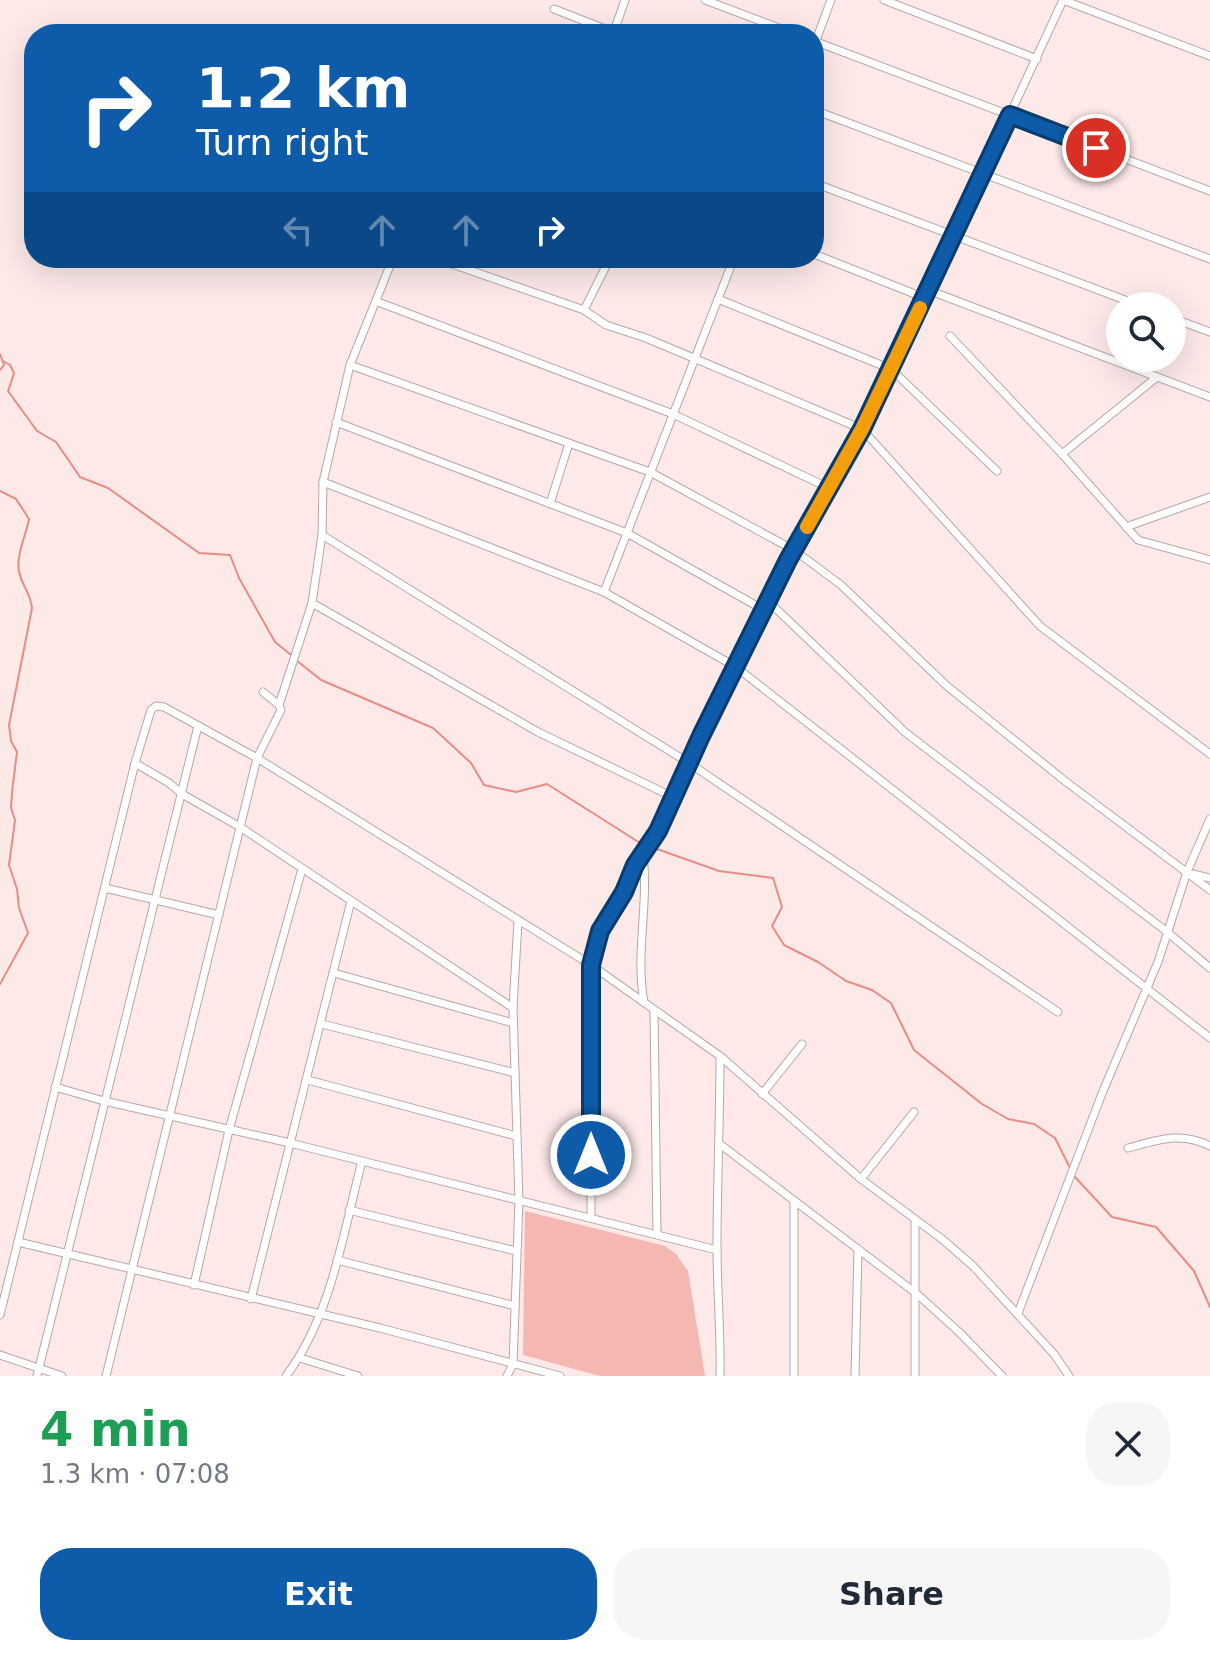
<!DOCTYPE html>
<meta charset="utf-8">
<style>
body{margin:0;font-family:"DejaVu Sans",sans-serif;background:#f6f6f7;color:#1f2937;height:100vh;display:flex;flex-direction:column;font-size:30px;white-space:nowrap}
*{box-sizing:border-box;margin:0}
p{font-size:26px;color:#747a83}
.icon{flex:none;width:44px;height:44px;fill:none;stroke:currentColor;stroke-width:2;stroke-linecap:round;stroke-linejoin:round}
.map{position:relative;height:1376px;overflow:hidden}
.panel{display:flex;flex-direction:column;background:#fff;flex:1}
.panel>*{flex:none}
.top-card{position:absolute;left:24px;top:24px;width:800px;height:244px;border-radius:32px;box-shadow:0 8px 32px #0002;background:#0d5ba9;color:#fff;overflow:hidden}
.tools{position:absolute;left:1106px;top:292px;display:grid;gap:16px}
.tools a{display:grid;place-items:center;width:80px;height:80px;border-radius:50%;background:#fff;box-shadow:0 8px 32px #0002;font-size:40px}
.pin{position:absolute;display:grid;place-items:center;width:68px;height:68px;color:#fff;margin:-34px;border:4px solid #fff;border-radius:50%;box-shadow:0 2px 8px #0007}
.me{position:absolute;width:88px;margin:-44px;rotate:0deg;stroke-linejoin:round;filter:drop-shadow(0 0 6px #0008)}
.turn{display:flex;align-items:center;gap:28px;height:168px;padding:0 40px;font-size:36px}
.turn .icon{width:104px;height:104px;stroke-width:2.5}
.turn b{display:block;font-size:56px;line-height:68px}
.lanes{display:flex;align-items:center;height:76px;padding:0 40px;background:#0003;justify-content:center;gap:40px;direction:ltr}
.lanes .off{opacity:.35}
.round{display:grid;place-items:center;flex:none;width:84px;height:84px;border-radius:32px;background:#f6f6f7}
.head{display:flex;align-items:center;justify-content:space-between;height:136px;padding:0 40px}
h1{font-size:48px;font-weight:700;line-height:60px;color:#1e9e55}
.button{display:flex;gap:16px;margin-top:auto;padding:16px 40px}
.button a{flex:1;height:92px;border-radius:32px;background:#0d5ba9;color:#fff;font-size:32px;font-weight:700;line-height:92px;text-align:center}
.button a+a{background:#f6f6f7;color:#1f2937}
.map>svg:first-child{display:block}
.green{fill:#f5b7b2}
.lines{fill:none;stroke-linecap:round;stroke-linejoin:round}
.stream{stroke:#e98c87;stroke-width:2}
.minor-casing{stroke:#b9a7a5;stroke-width:9}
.minor{stroke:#fff;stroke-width:7}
.route-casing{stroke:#083b6e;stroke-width:20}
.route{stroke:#0d5ba9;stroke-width:14}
.slow{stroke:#f59e0b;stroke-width:14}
</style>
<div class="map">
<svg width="1210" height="1376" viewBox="0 0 1210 1376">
<rect width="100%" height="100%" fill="#fce9e8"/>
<!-- green -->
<path class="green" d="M525,1211l140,35 11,8 12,17 17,105h-105l-77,-21z"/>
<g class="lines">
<!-- stream -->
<g class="stream">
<path d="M0,354l4,11 -4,5"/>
<path d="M3,361l7,4 4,8 -6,18 29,40 19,11 24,35 28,11 91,65 31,2 9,23 36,64 16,13"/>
<path d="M0,491l16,8 13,20c-3,16 -13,36 -10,52 2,14 11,20 13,37l-23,117 2,16 6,11 -5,40 -1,16 4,12 -6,45 8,24 2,19 9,25 -28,51"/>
<path d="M296,660l25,20 112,48 38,35 13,22 32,7 31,-8 93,59 79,28 54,7 9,29 -10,19 12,19 34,17 28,19 26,9 19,13 23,47 68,54 26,15 26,5 21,14 16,32"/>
<path d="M1074,1176l38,41 44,10 38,44 16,36"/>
</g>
<defs>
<g id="minor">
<path d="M705,0l90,34"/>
<path d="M884,0l153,59"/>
<path d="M1063,0l147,56"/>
<path d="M554,9l64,25"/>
<path d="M613,34l12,-34"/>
<path d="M814,41l396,150"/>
<path d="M815,43l16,-43"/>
<path d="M814,110l396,149"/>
<path d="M814,183l327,123"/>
<path d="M814,254l111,44"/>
<path d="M435,258l149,52 22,15 40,13 216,91 178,197 170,128"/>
<path d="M928,290l282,107"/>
<path d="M718,299l173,70 106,102"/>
<path d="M378,302l295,112 156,74"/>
<path d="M584,310l26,-52"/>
<path d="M1172,318l38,14"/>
<path d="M950,336l112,118 76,86 72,20"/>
<path d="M350,365l300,107 144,78 47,35 106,101 118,95 145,109"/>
<path d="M336,422l291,111 137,77"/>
<path d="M1062,454l95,-77"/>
<path d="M323,482l281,110 132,75 474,371"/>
<path d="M550,504l19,-61"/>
<path d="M1126,527l84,-30"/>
<path d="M322,535l367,228 369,249"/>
<path d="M604,592l130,-334"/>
<path d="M768,601l138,132 260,198 44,37"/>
<path d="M312,603l226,129 135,65"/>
<path d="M279,705l33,-102 10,-68 1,-53 27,-117 43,-107"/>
<path d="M135,763l34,20 13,11 58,33 273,181"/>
<path d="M643,856c6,49 -8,97 1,146"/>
<path d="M1193,874l17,4"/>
<path d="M105,888l114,27"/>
<path d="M334,973l179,50"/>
<path d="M654,1010l3,224"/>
<path d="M322,1024l193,49"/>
<path d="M720,1056c0,64 -3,127 -3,191 0,43 4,86 3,129"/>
<path d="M308,1080l208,56"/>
<path d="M55,1087l49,14 186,42 427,107"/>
<path d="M762,1094l40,-50"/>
<path d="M721,1145l196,149 42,38 43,44"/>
<path d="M1128,1148c30,-8 53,-17 82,-2"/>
<path d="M861,1179l53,-67"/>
<path d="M349,1210l167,41"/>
<path d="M591,1218v-253l9,-34 24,-39 11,-27 23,-34 31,-68 99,-203 94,-169 181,-391"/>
<path d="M18,1242l362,86 180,48"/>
<path d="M337,1260l178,46"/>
<path d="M194,1285l35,-155 73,-261"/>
<path d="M251,1299l100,-398"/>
<path d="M1018,1313l85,-222 55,-129 29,-90 23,-53"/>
<path d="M0,1315l135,-552 16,-53 5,-4 8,1 93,51 334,207 129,91 141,123 81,60 31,27 81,88 15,22"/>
<path d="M0,1355l62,21"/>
<path d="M300,1358l58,18"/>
<path d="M37,1376l161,-650"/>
<path d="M106,1376l151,-618 24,-48 -2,-5 -16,-13"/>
<path d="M286,1376c46,-61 57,-143 76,-215"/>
<path d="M507,1376l6,-12 6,-164 -6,-192 5,-87"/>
<path d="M794,1376v-175"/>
<path d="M855,1376l3,-127"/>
<path d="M915,1376v-156"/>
</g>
</defs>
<!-- minor casing -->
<use href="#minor" class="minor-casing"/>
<!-- minor -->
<use href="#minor" class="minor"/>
</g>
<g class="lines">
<defs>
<path id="route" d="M591,1155v-190l9,-34 24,-39 11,-27 23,-34 43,-95 87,-176 74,-131 148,-314 86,33"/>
</defs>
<!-- route casing -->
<use href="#route" class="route-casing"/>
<!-- route -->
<use href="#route" class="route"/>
<!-- slow -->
<path class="slow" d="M807,527l55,-98 58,-121"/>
</g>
</svg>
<div class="tools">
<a><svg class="icon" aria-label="search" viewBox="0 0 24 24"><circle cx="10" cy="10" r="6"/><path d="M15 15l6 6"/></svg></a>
</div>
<div class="pin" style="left:1096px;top:148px;background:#d93025"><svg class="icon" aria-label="arrive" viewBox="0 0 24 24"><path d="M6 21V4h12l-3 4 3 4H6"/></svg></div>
<svg class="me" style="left:591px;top:1155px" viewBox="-20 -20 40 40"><circle r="17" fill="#0d5ba9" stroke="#fff" stroke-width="3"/><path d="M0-11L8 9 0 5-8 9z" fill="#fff"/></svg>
<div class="top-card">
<div class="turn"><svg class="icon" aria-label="right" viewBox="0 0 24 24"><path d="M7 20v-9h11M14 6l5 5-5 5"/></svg><div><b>1.2 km</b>Turn right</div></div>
<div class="lanes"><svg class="icon off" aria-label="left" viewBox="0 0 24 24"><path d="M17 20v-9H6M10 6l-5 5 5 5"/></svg><svg class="icon off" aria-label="ahead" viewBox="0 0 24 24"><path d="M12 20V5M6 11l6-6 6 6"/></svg><svg class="icon off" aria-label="ahead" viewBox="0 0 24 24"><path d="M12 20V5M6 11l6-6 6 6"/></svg><svg class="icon" aria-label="right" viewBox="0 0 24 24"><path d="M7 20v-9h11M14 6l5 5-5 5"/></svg></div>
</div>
</div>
<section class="panel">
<div class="head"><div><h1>4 min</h1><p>1.3 km · 07:08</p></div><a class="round"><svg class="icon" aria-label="close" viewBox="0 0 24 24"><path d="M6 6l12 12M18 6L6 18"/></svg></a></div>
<div class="button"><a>Exit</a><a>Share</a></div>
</section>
